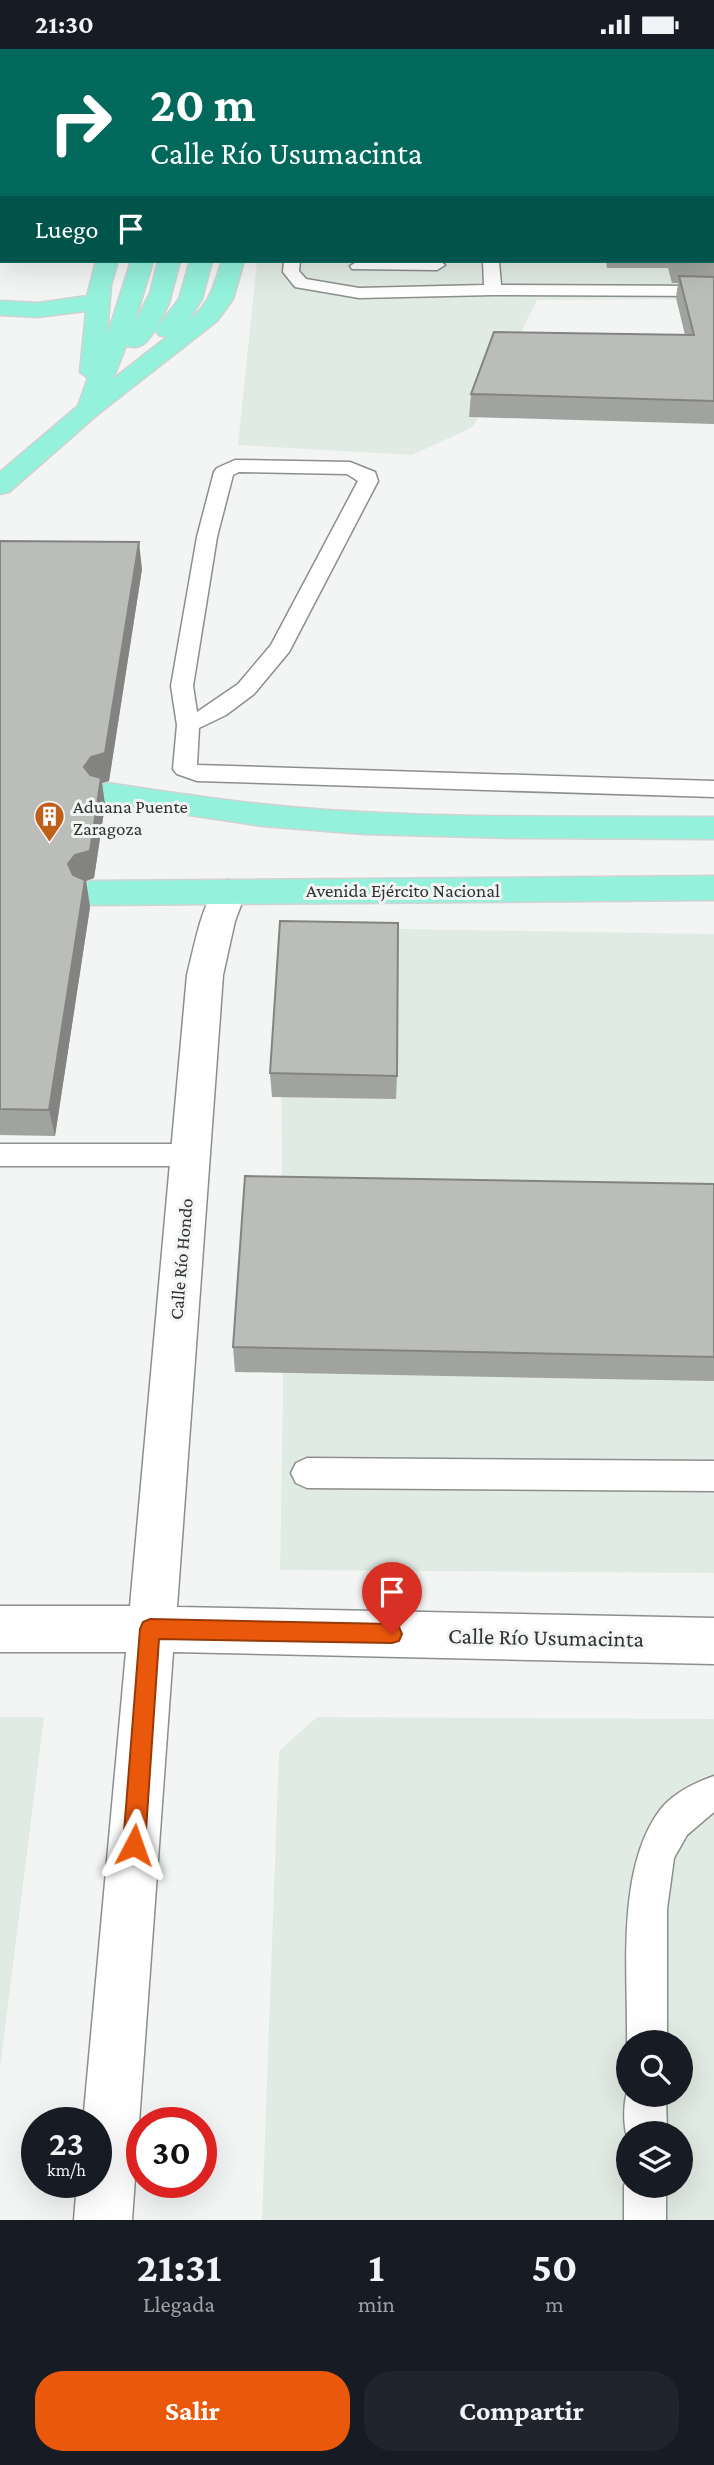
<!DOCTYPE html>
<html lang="es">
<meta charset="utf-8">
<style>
body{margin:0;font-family:"Crimson Pro",serif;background:#20242c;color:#f1f3f6;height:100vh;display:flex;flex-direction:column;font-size:26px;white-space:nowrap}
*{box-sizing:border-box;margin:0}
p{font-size:23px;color:#9ea1a6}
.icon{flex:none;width:38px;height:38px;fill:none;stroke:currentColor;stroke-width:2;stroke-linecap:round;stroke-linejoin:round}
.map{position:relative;height:2171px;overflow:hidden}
.drawer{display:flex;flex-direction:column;background:#171b24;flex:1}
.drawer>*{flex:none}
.hud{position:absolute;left:0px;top:0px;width:714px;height:214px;box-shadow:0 7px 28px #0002;background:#00695c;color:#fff;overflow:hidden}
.buttons{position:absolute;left:616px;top:1981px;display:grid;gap:14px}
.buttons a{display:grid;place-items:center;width:77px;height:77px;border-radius:50%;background:#171b24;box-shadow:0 7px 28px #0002;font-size:35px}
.speed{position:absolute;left:21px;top:2058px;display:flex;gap:14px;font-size:35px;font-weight:700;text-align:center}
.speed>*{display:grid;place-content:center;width:91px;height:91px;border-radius:50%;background:#171b24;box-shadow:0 7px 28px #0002;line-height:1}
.speed small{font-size:18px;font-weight:400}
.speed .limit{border:10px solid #d22;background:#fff;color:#111}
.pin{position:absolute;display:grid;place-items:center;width:60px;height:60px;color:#fff;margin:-72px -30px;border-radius:50% 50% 50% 0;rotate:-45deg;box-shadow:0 0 7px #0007}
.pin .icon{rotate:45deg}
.me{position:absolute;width:77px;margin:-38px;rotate:4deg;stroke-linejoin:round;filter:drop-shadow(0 0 5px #0008)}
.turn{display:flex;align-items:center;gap:24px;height:147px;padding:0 35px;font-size:32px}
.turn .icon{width:91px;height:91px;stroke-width:2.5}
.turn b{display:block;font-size:49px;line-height:60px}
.then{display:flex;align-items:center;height:66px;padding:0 35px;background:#0003;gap:14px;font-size:26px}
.eta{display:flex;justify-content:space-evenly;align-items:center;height:119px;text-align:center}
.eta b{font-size:42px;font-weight:700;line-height:49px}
.button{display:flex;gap:14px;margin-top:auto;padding:14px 35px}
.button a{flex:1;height:80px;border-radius:28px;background:#ea580c;color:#fff;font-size:28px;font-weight:700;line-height:80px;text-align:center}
.button a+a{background:#20242c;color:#f1f3f6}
.status{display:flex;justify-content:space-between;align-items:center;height:49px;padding:0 35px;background:#171b24;direction:ltr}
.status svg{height:19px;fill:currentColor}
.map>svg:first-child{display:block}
.built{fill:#e0ebe3;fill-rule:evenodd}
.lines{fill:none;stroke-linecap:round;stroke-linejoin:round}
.lane-casing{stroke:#8c8f8d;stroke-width:3}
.street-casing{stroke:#8c8f8d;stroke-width:3}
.primary-casing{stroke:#d2d2d2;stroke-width:3}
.lane{fill:#fff;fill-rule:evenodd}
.street{fill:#fff;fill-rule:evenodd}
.primary{fill:#94f1db;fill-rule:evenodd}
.wall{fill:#a1a39f}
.shaded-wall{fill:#838482}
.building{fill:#bbbdb9;stroke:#838482;stroke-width:2}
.route{fill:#ea580c;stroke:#983908;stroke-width:2}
.labels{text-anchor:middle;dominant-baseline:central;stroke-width:6;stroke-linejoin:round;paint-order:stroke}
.poi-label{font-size:19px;fill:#313231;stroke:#f2f5f3;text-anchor:start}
.street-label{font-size:19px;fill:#313231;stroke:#f2f5f3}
.near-street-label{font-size:23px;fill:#313231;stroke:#f2f5f3}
</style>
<div class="status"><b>21:30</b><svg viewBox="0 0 49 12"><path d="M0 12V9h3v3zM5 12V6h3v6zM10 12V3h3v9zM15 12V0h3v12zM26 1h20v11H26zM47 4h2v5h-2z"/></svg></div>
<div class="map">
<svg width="714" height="2171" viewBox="0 0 714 2171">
<rect width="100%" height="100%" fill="#f2f5f3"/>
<!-- built -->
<g class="built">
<path d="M280,0h434v250l-177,1 -64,127 -61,28 -174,-10 19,-184h455v-210z"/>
<path d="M281,878l433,7v639l-434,-3 3,-176z"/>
<path d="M0,1668h44l-44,351z"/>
<path d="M317,1668l397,2v501h-452l17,-469zM628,1993h53v53h-53zM628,2084h53v53h-53z"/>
</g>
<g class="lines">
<defs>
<g id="lane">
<rect x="294" y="0" width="14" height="2"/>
<path d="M284,212h16l-1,10 7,8 53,9 125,-3 -1,-24h16l2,24 213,1v10l-221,-1 -134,3 -64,-11 -12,-15z"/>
<path d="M358,212h82l5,4 -8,5 -85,-1 -2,-3z"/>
<path d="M235,411l115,2 25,10 3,9 -89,171 -35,42 -28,21 -27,13 -2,37 517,16v16l-517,-16 -20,-7 -4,-5 4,-44 -6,-39 26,-149 17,-65 3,-4zM239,423l108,2 11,7 -87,164 -33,39 -41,28 -4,-26 24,-149 16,-62z"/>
<path d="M0,1095h190l10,3 4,8 -4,8 -10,3h-190z"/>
<path d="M307,1409l407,3v30l-407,-3 -11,-5 -5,-10 5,-10z"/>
<path d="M714,1727v36l-27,23 -13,23 -7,51v133h-39v3l-1,-3c1,-70 -11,-173 33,-232 13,-17 34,-27 54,-34z"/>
<path d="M628,2040v6h38l1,38h-39v7c-5,-13 -5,-38 0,-51z"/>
<path d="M628,2127v10h38v34h-42v-34z"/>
</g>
<path id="street" d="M229,831l12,4 5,8 -11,29 -12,54 -46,632 537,11v46l-541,-12 -41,568h-58l3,-38h19v-59h-13l43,-471h-126v-46h130l57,-631c8,-31 13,-64 30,-91z"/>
<g id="primary">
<rect x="178" y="0" width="18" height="2"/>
<path d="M235,0h18l-19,2z"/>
<path d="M96,212h22l-7,24 -4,51 24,-75h22l-19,64 16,-32 8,-32h22l-11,42 -12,25 22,-29 11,-38h22l-10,38 -13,21c21,-16 25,-35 33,-59h22l-11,38 -16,22 -119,93 -89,78 -9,2v-22l78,-66 10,-28 -8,-6 6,-61 -48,6 -38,-2v-14l38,2 49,-7zM155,281l4,5 8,2 -54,42 13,-33c16,4 21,-4 29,-16z"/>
<path d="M107,734c69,10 137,21 207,26 133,10 267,7 400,8v22l-200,-1 -150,-4 -102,-8 -166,-25 -5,-7 5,-7z"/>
<path d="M714,827v24l-622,5 -12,-4 -5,-8 5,-8 12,-4z"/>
</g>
</defs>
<!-- lane casing -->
<use href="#lane" class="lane-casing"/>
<!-- street casing -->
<use href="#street" class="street-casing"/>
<!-- primary casing -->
<use href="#primary" class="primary-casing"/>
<!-- lane -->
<use href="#lane" class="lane"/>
<!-- street -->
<use href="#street" class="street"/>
<!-- primary -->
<use href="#primary" class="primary"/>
</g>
<!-- wall -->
<g class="wall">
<path d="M440,0h274v375l-245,-7 2,-23 214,-59 -9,-37 2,-15h-6l-4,-15h-61l-1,-7h106v-210h-272z"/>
<path d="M0,492l142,28 -33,212 -7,2 3,22 -11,73 -8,3 4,26 -35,229 -55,-1z"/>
<path d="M270,1024l127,3 -1,23 -124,-2z"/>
<path d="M714,1135v197l-479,-9 -2,-25z"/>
</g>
<!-- shaded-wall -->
<path class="shaded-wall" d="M139,493l3,27 -33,212 -7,2 3,22 -11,73 -8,3 4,26 -35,229 -6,-26 24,-218 -5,-28 27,-79 -11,-18z"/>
<!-- building -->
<g class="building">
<path d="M39,0h35l-1,2h-34z"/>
<path d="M571,0h143v212h-39h37v-210h-141z"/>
<path d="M679,227l35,1v124l-243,-7 23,-62 200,3z"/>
<path d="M0,492l139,1 -34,211 -14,4 -7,10 6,8 11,3 -11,73 -15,4 -7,9 5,11 12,5 -36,230 -49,-1z"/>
<path d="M280,872l118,2 -1,153 -127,-3z"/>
<path d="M245,1127l469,8v173l-481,-10z"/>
</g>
<!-- route -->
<path class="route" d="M150,1570l242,5 7,3 3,7 -3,7 -7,2 -233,-4 -14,206 -4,8 -7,3 -8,-3 -3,-8 17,-216 3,-7z"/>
<!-- icons -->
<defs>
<symbol id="building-pin" viewBox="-11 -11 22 30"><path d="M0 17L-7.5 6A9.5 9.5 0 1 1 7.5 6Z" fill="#bf5f19" stroke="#f2f5f3"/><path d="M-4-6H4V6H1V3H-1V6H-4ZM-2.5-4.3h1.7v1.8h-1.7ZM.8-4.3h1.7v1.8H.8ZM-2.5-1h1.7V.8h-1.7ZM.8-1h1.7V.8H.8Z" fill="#fff"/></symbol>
</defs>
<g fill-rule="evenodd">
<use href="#building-pin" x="32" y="750" width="35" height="47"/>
</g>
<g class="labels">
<!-- poi labels -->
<g class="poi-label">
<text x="73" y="757">Aduana Puente<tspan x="73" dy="22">Zaragoza</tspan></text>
</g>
<!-- street labels -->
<g class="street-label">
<text x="403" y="841">Avenida Ejército Nacional</text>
<text transform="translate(181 1210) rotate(-85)">Calle Río Hondo</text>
</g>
<!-- near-street labels -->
<g class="near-street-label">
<text transform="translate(546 1588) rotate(1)">Calle Río Usumacinta</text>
</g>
</g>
</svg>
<div class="buttons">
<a><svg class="icon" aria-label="search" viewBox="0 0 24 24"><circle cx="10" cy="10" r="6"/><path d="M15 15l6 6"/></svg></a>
<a><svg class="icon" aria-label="layers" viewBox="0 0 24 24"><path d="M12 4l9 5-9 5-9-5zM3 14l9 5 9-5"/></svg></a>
</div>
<div class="speed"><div>23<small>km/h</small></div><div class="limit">30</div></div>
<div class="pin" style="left:392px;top:1585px;background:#d93025"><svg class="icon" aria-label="arrive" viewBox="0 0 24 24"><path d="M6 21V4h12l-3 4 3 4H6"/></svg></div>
<svg class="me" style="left:134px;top:1796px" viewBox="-20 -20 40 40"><path d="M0-17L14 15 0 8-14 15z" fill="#ea580c" stroke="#fff" stroke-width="4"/></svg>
<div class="hud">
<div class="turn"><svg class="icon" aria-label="right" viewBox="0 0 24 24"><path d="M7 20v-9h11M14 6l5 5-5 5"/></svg><div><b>20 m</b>Calle Río Usumacinta</div></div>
<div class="then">Luego<svg class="icon" aria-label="arrive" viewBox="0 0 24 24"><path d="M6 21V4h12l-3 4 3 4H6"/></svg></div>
</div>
</div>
<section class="drawer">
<div class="eta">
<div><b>21:31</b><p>Llegada</p></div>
<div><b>1</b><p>min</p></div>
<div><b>50</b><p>m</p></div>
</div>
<div class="button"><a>Salir</a><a>Compartir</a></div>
</section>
